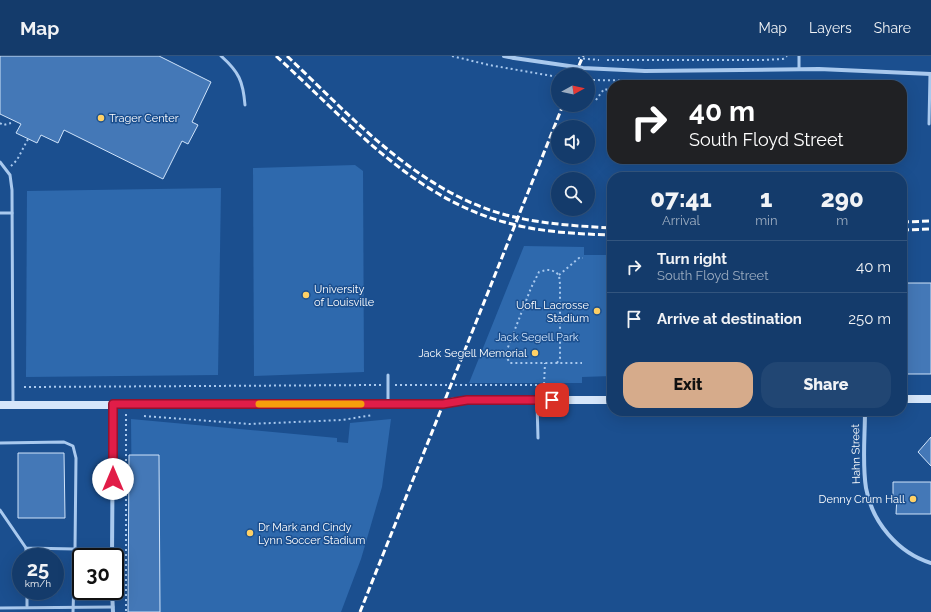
<!DOCTYPE html>
<style>
body{margin:0;font-family:Raleway,sans-serif;background:#214673;color:#f1f3f6;height:100vh;display:flex;flex-direction:column;font-size:15px;white-space:nowrap}
*{box-sizing:border-box;margin:0}
p{font-size:13px;color:#9dadc1}
.icon{flex:none;width:22px;height:22px;fill:none;stroke:currentColor;stroke-width:2;stroke-linecap:round;stroke-linejoin:round}
.map{position:relative;flex:1;overflow:hidden}
.panel{position:absolute;left:607px;top:116px;width:300px;height:244px;display:flex;flex-direction:column;background:#143b6b;border-radius:16px;box-shadow:0 4px 16px #0002,0 0 0 1px #33557e}
.panel>*{flex:none}
.top-card{position:absolute;left:607px;top:24px;width:300px;height:84px;border-radius:16px;box-shadow:0 4px 16px #0002,0 0 0 1px #33557e;background:#202124;color:#fff;overflow:hidden}
.needle{width:26px;rotate:82deg}
.controls{position:absolute;left:551px;top:12px;display:grid;gap:8px}
.controls a{display:grid;place-items:center;width:44px;height:44px;border-radius:50%;background:#143b6b;box-shadow:0 4px 16px #0002,0 0 0 1px #33557e;font-size:20px}
.speed{position:absolute;left:12px;top:492px;display:flex;gap:8px;font-size:20px;font-weight:700;text-align:center}
.speed>*{display:grid;place-content:center;width:52px;height:52px;border-radius:50%;background:#143b6b;box-shadow:0 4px 16px #0002,0 0 0 1px #33557e;line-height:1}
.speed small{font-size:10px;font-weight:400}
.speed .limit{border:2px solid #111;border-radius:6px;background:#fff;color:#111}
.pin{position:absolute;display:grid;place-items:center;width:34px;height:34px;color:#fff;margin:-17px;border-radius:8px;box-shadow:0 2px 6px #0006}
.me{position:absolute;width:44px;margin:-22px;rotate:0deg;stroke-linejoin:round;filter:drop-shadow(0 0 3px #0008)}
.turn{display:flex;align-items:center;gap:14px;height:84px;padding:0 16px;font-size:18px}
.turn .icon{width:52px;height:52px;stroke-width:2.5}
.turn b{display:block;font-size:28px;line-height:34px}
.eta{display:flex;justify-content:space-evenly;align-items:center;height:68px;text-align:center}
.eta b{font-size:24px;font-weight:800;line-height:28px}
.cta{display:flex;gap:8px;margin-top:auto;padding:8px 16px}
.cta a{flex:1;height:46px;border-radius:16px;background:#d6ab8b;color:#111;font-size:16px;font-weight:800;line-height:46px;text-align:center}
.cta a+a{background:#214673;color:#f1f3f6}
ul{padding:0;list-style:none}
li{display:flex;align-items:center;gap:12px;height:52px;padding:0 16px;border-top:1px solid #33557e}
li div{flex:1}
li b{display:block;font-size:15px}
li em{font-style:normal}
header{display:flex;align-items:center;gap:24px;box-sizing:border-box;height:56px;padding:0 20px;background:#143b6b;border-bottom:1px solid #33557e}
header strong{font-size:19px}
nav{display:flex;gap:22px;margin-inline-start:auto;font-size:14px}
.map>svg:first-child{display:block}
.green{fill:#2e69ad}
.building{fill:#4478b7;stroke:#cfe3fa}
.lines{fill:none;stroke-linecap:round;stroke-linejoin:round}
.path{stroke:#a9c9ee;stroke-width:2;stroke-dasharray:2 3;stroke-linecap:butt}
.lane{stroke:#a9c9ee;stroke-width:3}
.street{stroke:#a9c9ee;stroke-width:4}
.secondary{stroke:#d6e6fa;stroke-width:8}
.rail{stroke:#fff;stroke-width:3;stroke-dasharray:7 3;stroke-linecap:butt}
.path-bridge{stroke:#a9c9ee;stroke-width:2;stroke-dasharray:2 3;stroke-linecap:butt}
.street-bridge{stroke:#a9c9ee;stroke-width:4}
.route-casing{stroke:#92132f;stroke-width:10}
.route{stroke:#e11d48;stroke-width:7}
.slow{stroke:#f59e0b;stroke-width:7}
.poi-dot{fill:#ffd166;stroke:#1b4f8f;stroke-width:1.5}
.labels{text-anchor:middle;dominant-baseline:central;stroke-width:3;stroke-linejoin:round;paint-order:stroke}
.poi-label{font-size:11px;fill:#fff;stroke:#1b4f8f;text-anchor:start}
.park-label{font-size:11px;fill:#cfe3fa;stroke:#1b4f8f}
.street-label{font-size:11px;fill:#fff;stroke:#1b4f8f}
</style>
<header>
<strong>Map</strong>
<nav><a>Map</a><a>Layers</a><a>Share</a></nav>
</header>
<div class="map">
<svg width="931" height="556" viewBox="0 0 931 556">
<rect width="100%" height="100%" fill="#1b4f8f"/>
<!-- green -->
<g class="green">
<path d="M355,109l8,6 1,201 -110,4 -1,-208z"/>
<path d="M221,132l-3,187 -192,2 1,-186z"/>
<path d="M524,190l60,1v8h28v121l-30,1v6h-113z"/>
<path d="M131,363l206,19v4l11,1 2,-20 41,-4 -9,68 -21,72 -20,53h-208z"/>
</g>
<!-- building -->
<g class="building">
<path d="M0,0h159l52,26 -19,40 6,3 -10,19 -6,-3 -19,38 -99,-49 -6,13 -17,-8 -4,8 -21,-10 5,-9 -21,-10z"/>
<rect x="902" y="227" width="29" height="91"/>
<path d="M931,381v29l-13,-14z"/>
<path d="M18,397h46l1,65h-47z"/>
<path d="M129,399h30l1,157h-32z"/>
<path d="M893,426h38v32h-35l1,-17h-4z"/>
</g>
<g class="lines">
<!-- path -->
<g class="path">
<path d="M452,0l37,9 69,12"/>
<path d="M762,4l21,-1 4,-3"/>
<path d="M588,24l174,2"/>
<path d="M792,29l7,-4"/>
<path d="M596,44l8,-11 8,2"/>
<path d="M0,67l3,2 8,-2"/>
<path d="M11,110l6,-6 11,-21"/>
<path d="M559,219l20,-17h4"/>
<path d="M557,307l3,-5v-74l-1,-9c-7,-6 -11,-6 -20,-3l-8,16 -26,67 5,8h72"/>
<path d="M395,329h149l1,-22"/>
<path d="M24,331l357,-2"/>
<path d="M126,358v198"/>
<path d="M144,360l105,8 93,-4 31,-5"/>
</g>
<!-- lane -->
<g class="lane">
<path d="M221,0c18,16 22,25 24,49"/>
<path d="M799,0v13"/>
<path d="M929,68l1,-50"/>
<path d="M0,106l10,13 2,15 1,215"/>
<path d="M0,157h12"/>
<path d="M388,319v29"/>
<path d="M537,346l1,36"/>
<path d="M0,387l64,-1 9,4 3,12 -1,91 -49,-1 -26,-38"/>
<path d="M26,492v9"/>
<path d="M27,535v15"/>
<path d="M0,552l113,-1"/>
<path d="M73,556l2,-63h37"/>
</g>
<!-- street -->
<g class="street">
<path d="M504,0l10,2"/>
<path d="M645,15l174,-2 112,5"/>
<path d="M865,355c0,25 -3,52 1,77 6,34 32,65 65,75"/>
<path d="M112,501l1,-152"/>
<path d="M112,535l1,21"/>
</g>
<!-- secondary -->
<g class="secondary">
<path d="M902,343h29"/>
<path d="M0,349h370l73,-2 24,-3h145"/>
</g>
<!-- rail -->
<g class="rail">
<path d="M276,0c70,63 134,140 228,166 35,10 72,12 108,13"/>
<path d="M287,0c65,61 130,135 219,159 35,9 70,11 106,13"/>
<path d="M575,19l8,-19"/>
<path d="M902,166l29,-1"/>
<path d="M902,174l29,-1"/>
<path d="M360,556l203,-507"/>
</g>
<!-- path-bridge -->
<g class="path-bridge">
<path d="M578,2l21,2"/>
<path d="M607,4h155"/>
</g>
<!-- street-bridge -->
<path class="street-bridge" d="M514,2l69,10 62,3"/>
</g>
<g class="lines">
<defs>
<path id="route" d="M113,423v-75h330l24,-4h85"/>
</defs>
<!-- route casing -->
<use href="#route" class="route-casing"/>
<!-- route -->
<use href="#route" class="route"/>
<!-- slow -->
<path class="slow" d="M259,348h102"/>
</g>
<!-- markers -->
<g class="poi-dot">
<circle cx="101" cy="62" r="4"/>
<circle cx="306" cy="239" r="4"/>
<circle cx="597" cy="255" r="4"/>
<circle cx="535" cy="297" r="4"/>
<circle cx="913" cy="443" r="4"/>
<circle cx="250" cy="477" r="4"/>
</g>
<g class="labels">
<!-- poi labels -->
<g class="poi-label">
<text x="109" y="62">Trager Center</text>
<text x="314" y="233">University<tspan x="314" dy="13">of Louisville</tspan></text>
<text x="589" y="249" text-anchor="end">UofL Lacrosse<tspan x="589" dy="13">Stadium</tspan></text>
<text x="527" y="297" text-anchor="end">Jack Segell Memorial</text>
<text x="905" y="443" text-anchor="end">Denny Crum Hall</text>
<text x="258" y="471">Dr Mark and Cindy<tspan x="258" dy="13">Lynn Soccer Stadium</tspan></text>
</g>
<!-- park labels -->
<g class="park-label">
<text x="537" y="281">Jack Segell Park</text>
</g>
<!-- street labels -->
<g class="street-label">
<text transform="translate(856 398) rotate(-91)">Hahn Street</text>
</g>
</g>
</svg>
<div class="controls">
<a><svg class="needle" viewBox="-14 -14 28 28"><path d="M0-13l5 13h-10z" fill="#e53935"/><path d="M0 13l5-13h-10z" fill="#9dadc1"/></svg></a>
<a><svg class="icon" aria-label="sound" viewBox="0 0 24 24"><path d="M4 9h4l5-4v14l-5-4H4zM17 9q2 3 0 6"/></svg></a>
<a><svg class="icon" aria-label="search" viewBox="0 0 24 24"><circle cx="10" cy="10" r="6"/><path d="M15 15l6 6"/></svg></a>
</div>
<div class="speed"><div>25<small>km/h</small></div><div class="limit">30</div></div>
<div class="pin" style="left:552px;top:344px;background:#d93025"><svg class="icon" aria-label="arrive" viewBox="0 0 24 24"><path d="M6 21V4h12l-3 4 3 4H6"/></svg></div>
<svg class="me" style="left:113px;top:423px" viewBox="-20 -20 40 40"><circle r="19" fill="#fff"/><path d="M0-13L10 11 0 6-10 11z" fill="#e11d48"/></svg>
<div class="top-card">
<div class="turn"><svg class="icon" aria-label="right" viewBox="0 0 24 24"><path d="M7 20v-9h11M14 6l5 5-5 5"/></svg><div><b>40 m</b>South Floyd Street</div></div>
</div>
<section class="panel">
<div class="eta">
<div><b>07:41</b><p>Arrival</p></div>
<div><b>1</b><p>min</p></div>
<div><b>290</b><p>m</p></div>
</div>
<ul>
<li><svg class="icon" aria-label="right" viewBox="0 0 24 24"><path d="M7 20v-9h11M14 6l5 5-5 5"/></svg><div><b>Turn right</b><p>South Floyd Street</p></div><em>40 m</em></li>
<li><svg class="icon" aria-label="arrive" viewBox="0 0 24 24"><path d="M6 21V4h12l-3 4 3 4H6"/></svg><div><b>Arrive at destination</b></div><em>250 m</em></li>
</ul>
<div class="cta"><a>Exit</a><a>Share</a></div>
</section>
</div>
